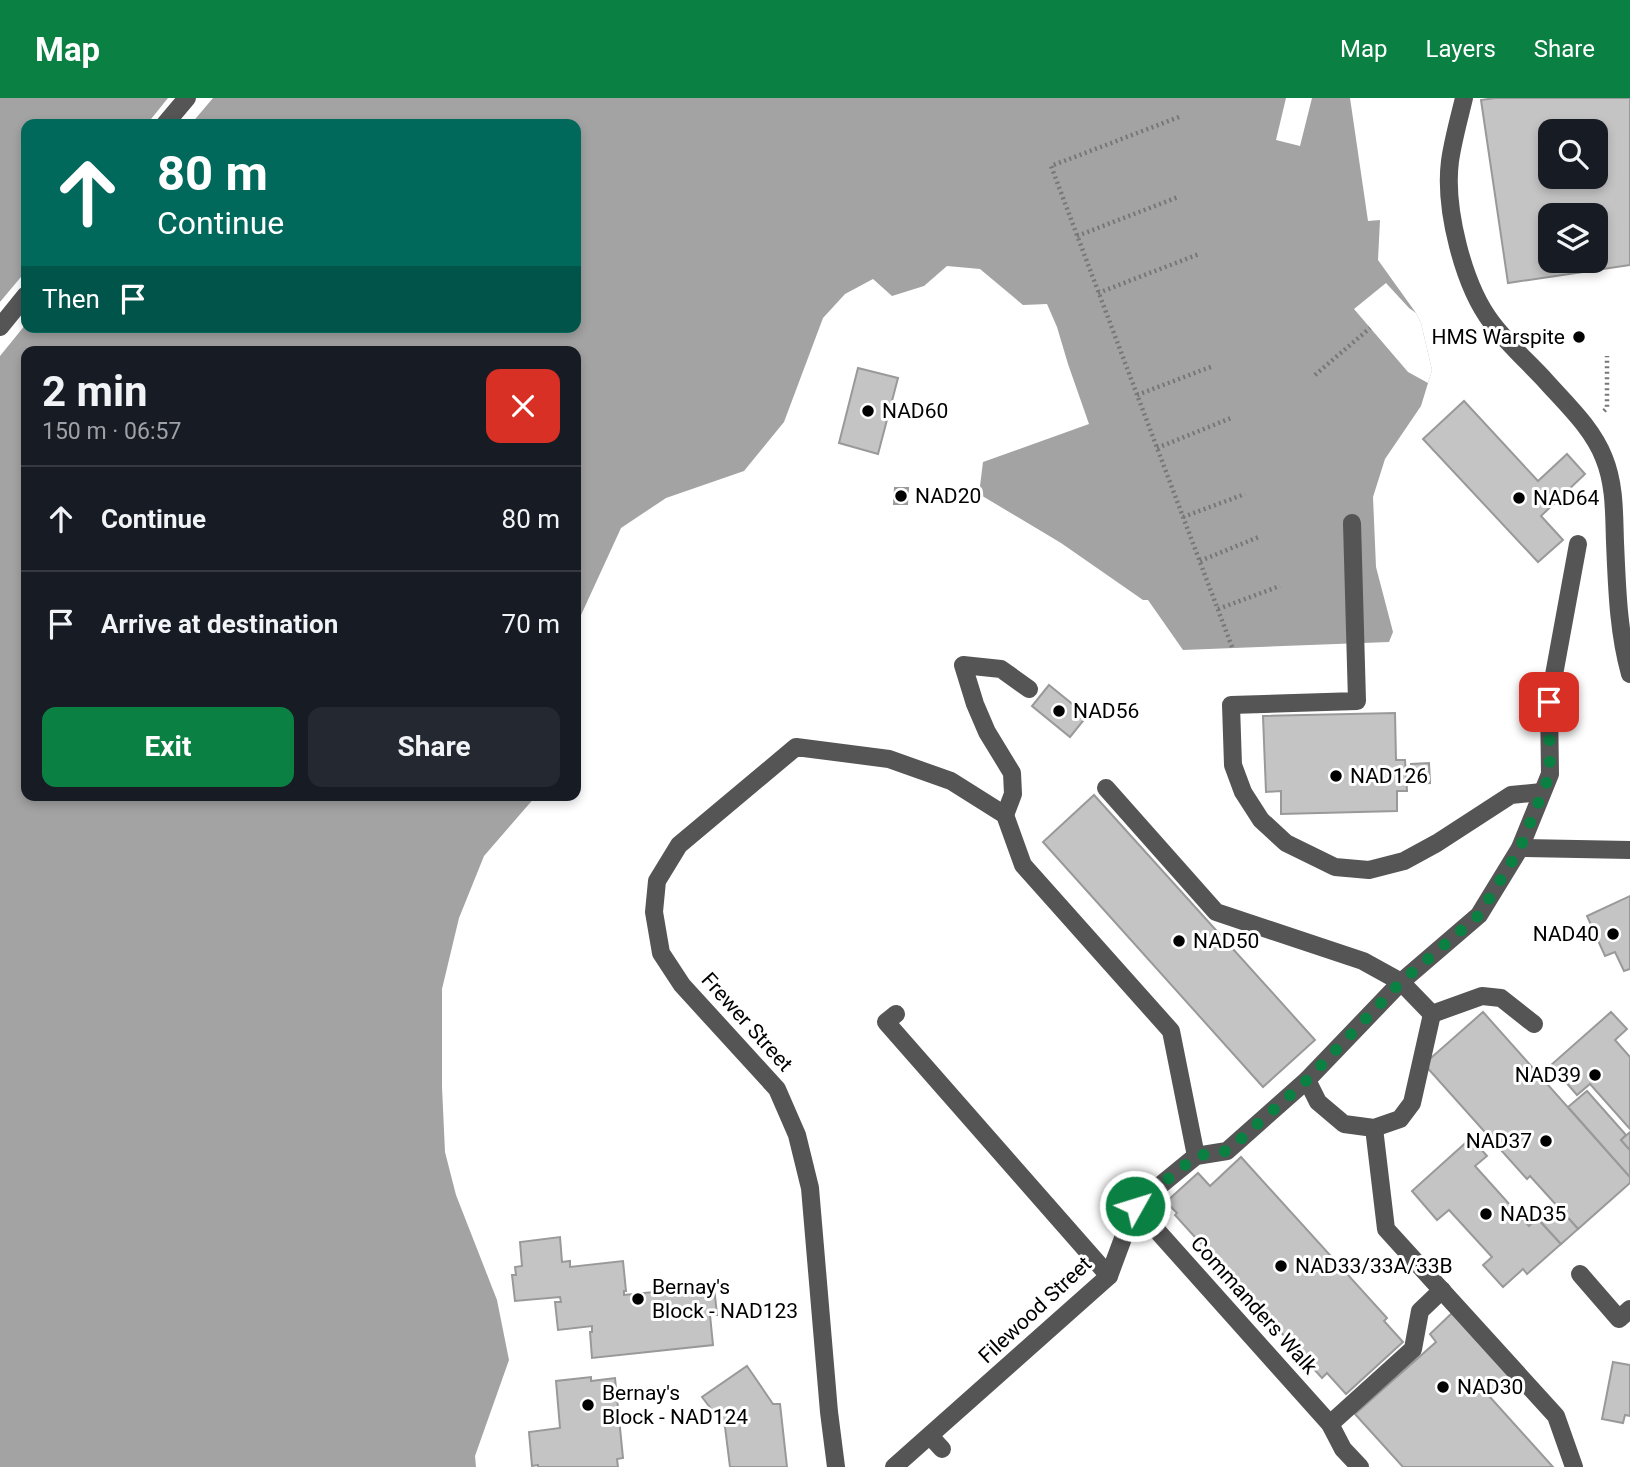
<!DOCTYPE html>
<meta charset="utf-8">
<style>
body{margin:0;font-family:Roboto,sans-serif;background:#242831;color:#f1f3f6;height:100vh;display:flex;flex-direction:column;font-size:26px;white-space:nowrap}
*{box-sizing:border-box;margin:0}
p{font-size:23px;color:#9ea1a6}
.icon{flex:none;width:38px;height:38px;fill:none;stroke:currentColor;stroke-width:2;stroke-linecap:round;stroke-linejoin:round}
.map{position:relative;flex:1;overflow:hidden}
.drawer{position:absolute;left:21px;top:248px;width:560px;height:455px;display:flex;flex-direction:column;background:#171b24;border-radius:14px;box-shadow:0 4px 10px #0003}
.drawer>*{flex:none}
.banner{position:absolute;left:21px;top:21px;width:560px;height:214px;border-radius:14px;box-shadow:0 4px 10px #0003;background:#00695c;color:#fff;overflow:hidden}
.controls{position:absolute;left:1538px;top:21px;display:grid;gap:14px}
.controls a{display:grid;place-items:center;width:70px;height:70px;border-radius:14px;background:#171b24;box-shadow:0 4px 10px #0003;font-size:35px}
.pin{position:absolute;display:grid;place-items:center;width:60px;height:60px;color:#fff;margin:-30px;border-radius:14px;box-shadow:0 4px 10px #0006}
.me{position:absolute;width:77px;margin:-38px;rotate:51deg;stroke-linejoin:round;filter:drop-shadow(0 0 5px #0008)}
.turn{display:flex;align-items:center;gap:24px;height:147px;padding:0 21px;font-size:32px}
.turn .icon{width:91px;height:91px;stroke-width:2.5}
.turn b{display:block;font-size:49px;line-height:60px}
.then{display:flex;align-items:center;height:66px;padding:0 21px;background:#0003;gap:14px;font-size:26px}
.round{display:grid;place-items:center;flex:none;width:74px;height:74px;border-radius:14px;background:#242831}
.head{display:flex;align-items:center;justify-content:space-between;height:119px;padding:0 21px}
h1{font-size:42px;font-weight:700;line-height:52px}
.primary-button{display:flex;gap:14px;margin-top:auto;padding:14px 21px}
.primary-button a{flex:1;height:80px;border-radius:14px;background:#0b8043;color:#fff;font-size:28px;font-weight:700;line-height:80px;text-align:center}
.primary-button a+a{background:#242831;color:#f1f3f6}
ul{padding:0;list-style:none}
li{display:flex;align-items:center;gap:21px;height:105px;padding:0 21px;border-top:2px solid #363941}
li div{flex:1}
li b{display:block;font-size:26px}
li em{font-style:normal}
header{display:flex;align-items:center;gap:42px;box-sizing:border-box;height:98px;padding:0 35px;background:#0b8043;color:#fff}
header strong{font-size:33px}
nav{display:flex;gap:38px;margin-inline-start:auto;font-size:24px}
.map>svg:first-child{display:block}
.water{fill:#a3a3a3;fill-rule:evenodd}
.pier{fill:#fff}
.building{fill:#c4c4c4;stroke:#999;stroke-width:2;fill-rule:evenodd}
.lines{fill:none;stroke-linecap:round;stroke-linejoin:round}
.path{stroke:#777;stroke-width:4.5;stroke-dasharray:2 3.5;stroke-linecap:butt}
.minor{stroke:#555;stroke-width:18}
.route{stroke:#0b8043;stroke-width:12;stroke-dasharray:0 21.6}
.poi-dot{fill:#000;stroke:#fff;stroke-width:2.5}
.labels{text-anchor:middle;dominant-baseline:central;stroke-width:6;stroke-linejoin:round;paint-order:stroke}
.poi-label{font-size:21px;fill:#000;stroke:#fff;text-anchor:start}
.street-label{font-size:21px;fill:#000;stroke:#fff}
</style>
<header>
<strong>Map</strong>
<nav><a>Map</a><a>Layers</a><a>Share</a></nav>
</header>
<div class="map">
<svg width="1630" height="1369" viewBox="0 0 1630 1369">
<rect width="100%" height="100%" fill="#fff"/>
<!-- water -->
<path class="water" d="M0,0h1350l18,123 12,-1 -2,40 38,53 5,10 11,47 -11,36 -36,53 -12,38 3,70 17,65 -4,10 -206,8 -35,-50h-5l-82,-57 -82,-49 4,-32 106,-38 -21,-60 -11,-37 -10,-23 -24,1 -43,-36 -33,-3 -23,20 -32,10 -19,-17 -28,15 -22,24 -39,104 -40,49 -78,27 -45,30 -45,98v-274h-550v444h510l-52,60 -25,62 -17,71v98l3,65 11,43 41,105 12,60 -34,96 1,11h-476zM26,26h550v203h-550z"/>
<!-- pier -->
<g class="pier">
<path d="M168,0h45l-22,26h-44z"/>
<path d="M1286,0h26l-12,48 -24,-6z"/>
<path d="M26,173v53l-26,32v-54z"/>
<path d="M1386,185l23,25 7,5 5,10 11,47 -4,13 -20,-11 -54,-63z"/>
</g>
<!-- building -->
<g class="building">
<path d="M1495,0h135v167l-122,18 -27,-183zM1550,33h46v46h-46zM1550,117h46v46h-46z"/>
<path d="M858,270l40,10 -20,76 -39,-11z"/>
<path d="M1464,303l74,80 29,-27 18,20 -44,42 22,24 -25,22 -115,-123z"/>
<path d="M895,390h13l-1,16h-13z"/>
<path d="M1049,587l38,31 -17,21 -38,-31z"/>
<path d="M1395,615l1,47h9l2,31h-10v20l-116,3v-23l-15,1 -3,-76z"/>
<path d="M1429,665l1,20 -18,1 -1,-20z"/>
<path d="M1094,697l221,245 -52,47 -220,-245z"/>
<path d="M1630,798v73l-6,2 -9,-19 -10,4 -18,-40z"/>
<path d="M1483,914l147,165v6l-52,46 -48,-53 -3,3 -103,-115z"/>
<path d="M1611,914l16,17 -12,11 15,17v72l-40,-45 -13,11 -26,-30z"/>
<path d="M1587,993l39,44 -5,5 9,10v27l-62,-70z"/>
<path d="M1630,1034v18l-9,-10z"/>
<path d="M1471,1040l16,18 -12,10 54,60 8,-8 24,26 -34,30 -4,-5 -20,18 -20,-22 9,-8 -43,-47 -12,10 -25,-29z"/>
<path d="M1241,1059l146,161 -3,3 19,21 -57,52 -19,-21 -5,5 -147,-163 2,-2 -11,-11 32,-29 12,13z"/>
<path d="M1557,1107l21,24 -17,15 -21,-23z"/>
<path d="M560,1139l2,25 8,-1v6l53,-6 3,30h-2v4l90,-9 3,29h-7l3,30 -121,13 -2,-26h2v-6l-34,4 -3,-28h6l-1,-5 -45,4 -3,-26h4l-1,-8 7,-1 -2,-24z"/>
<path d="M1452,1215l58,64 -21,19 64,71h-150l-48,-53 81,-72 -6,-8z"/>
<path d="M1613,1264l17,3v51l-5,-1 -2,8 -21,-4z"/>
<path d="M747,1268l26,38h7l7,63h-57l-5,-40 -23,-30z"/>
<path d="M591,1279v4l24,-3 8,80 -6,1 1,8h-80v-2l-6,1 -3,-34 31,-4 -4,-47z"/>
</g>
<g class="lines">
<!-- path -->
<g class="path">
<path d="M1179,19l-128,49 181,481"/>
<path d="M1077,138l101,-39"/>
<path d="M1098,195l101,-39"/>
<path d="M1315,277l55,-47"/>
<path d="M1137,297l76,-29"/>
<path d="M1604,313l3,-3v-52"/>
<path d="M1157,350l74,-30"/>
<path d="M1183,419l62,-23"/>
<path d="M1200,463l61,-25"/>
<path d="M1218,511l62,-23"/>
</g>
<!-- minor -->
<g class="minor">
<path d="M1464,0c-5,21 -11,42 -14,63 -6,47 13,124 42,162 15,20 34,37 51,55 22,25 49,49 61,80 11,27 10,56 11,84 2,45 3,89 15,132"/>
<path d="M165,26l22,-26"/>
<path d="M0,229l26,-32"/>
<path d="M1352,425l5,178 -126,4 2,60 10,27 18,28 25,23 49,24 34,3 35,-9 33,-18 74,-48 31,-3"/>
<path d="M1106,690l110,124 147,49 38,21 31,32"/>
<path d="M1005,717l8,-21 -1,-21 -25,-41 -12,-28 -12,-39 38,4 28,20"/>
<path d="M1520,750l110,2"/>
<path d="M896,916l-10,8 223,254"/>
<path d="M1432,916l50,-18 19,2 33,26"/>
<path d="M1307,982l11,22 26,22 30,4 26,-9 12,-16 20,-89"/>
<path d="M1374,1030l12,101 170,187 18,51"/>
<path d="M1135,1108l195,218 13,25 17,18"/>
<path d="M1580,1176l39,45 11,-10"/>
<path d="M1330,1326l83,-75 7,-38 22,-21"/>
<path d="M930,1338l12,13"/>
<path d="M836,1369l-7,-55 -19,-224 -13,-53 -20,-46 -95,-104 -21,-32 -7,-41 3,-31 22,-36 117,-98 93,12 62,22 54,34 18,50 148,166 25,125"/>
<path d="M894,1369l215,-191 26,-70 61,-50 31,-5 80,-71 94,-98 78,-67 41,-67 30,-74 -1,-72 29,-158"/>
</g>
</g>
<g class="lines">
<!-- route -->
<path class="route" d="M1135,1108l61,-50 31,-5 80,-71 94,-98 78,-67 41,-67 30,-74 -1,-72"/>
</g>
<!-- markers -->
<g class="poi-dot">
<circle cx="1579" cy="239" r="7"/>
<circle cx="868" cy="313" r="7"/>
<circle cx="901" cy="398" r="7"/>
<circle cx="1519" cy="400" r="7"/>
<circle cx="1059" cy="613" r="7"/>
<circle cx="1336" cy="678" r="7"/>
<circle cx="1613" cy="836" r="7"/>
<circle cx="1179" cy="843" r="7"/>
<circle cx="1595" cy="977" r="7"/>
<circle cx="1546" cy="1043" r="7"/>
<circle cx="1486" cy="1116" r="7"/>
<circle cx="1281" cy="1168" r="7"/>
<circle cx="638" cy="1201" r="7"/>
<circle cx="1443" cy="1289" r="7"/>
<circle cx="588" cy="1307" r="7"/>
</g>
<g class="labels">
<!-- poi labels -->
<g class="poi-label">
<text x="1565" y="239" text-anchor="end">HMS Warspite</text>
<text x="882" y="313">NAD60</text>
<text x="915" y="398">NAD20</text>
<text x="1533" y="400">NAD64</text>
<text x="1073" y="613">NAD56</text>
<text x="1350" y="678">NAD126</text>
<text x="1599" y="836" text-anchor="end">NAD40</text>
<text x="1193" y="843">NAD50</text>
<text x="1581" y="977" text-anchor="end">NAD39</text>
<text x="1532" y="1043" text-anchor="end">NAD37</text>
<text x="1500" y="1116">NAD35</text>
<text x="1295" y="1168">NAD33/33A/33B</text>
<text x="652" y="1189">Bernay's<tspan x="652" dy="24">Block - NAD123</tspan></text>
<text x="1457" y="1289">NAD30</text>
<text x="602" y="1295">Bernay's<tspan x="602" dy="24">Block - NAD124</tspan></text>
</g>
<!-- street labels -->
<g class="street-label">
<text transform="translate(747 924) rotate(48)">Frewer Street</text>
<text transform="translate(1254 1207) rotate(48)">Commanders Walk</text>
<text transform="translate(1035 1212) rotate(-43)">Filewood Street</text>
</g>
</g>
</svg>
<div class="controls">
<a><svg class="icon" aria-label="search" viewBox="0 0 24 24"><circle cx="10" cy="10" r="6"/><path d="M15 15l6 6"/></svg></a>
<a><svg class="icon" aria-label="layers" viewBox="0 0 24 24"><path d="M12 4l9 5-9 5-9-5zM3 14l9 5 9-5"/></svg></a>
</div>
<div class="pin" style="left:1549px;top:604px;background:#d93025"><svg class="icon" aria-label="arrive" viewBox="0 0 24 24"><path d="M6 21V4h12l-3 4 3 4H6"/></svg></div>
<svg class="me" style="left:1135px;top:1108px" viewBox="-20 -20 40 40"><circle r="17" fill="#0b8043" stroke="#fff" stroke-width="3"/><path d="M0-11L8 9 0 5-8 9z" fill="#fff"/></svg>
<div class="banner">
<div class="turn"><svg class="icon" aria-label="ahead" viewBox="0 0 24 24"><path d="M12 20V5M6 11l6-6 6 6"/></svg><div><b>80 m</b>Continue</div></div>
<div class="then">Then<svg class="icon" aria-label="arrive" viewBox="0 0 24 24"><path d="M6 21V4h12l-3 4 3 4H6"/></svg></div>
</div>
<section class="drawer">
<div class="head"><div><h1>2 min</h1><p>150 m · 06:57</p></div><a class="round" style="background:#d93025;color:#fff"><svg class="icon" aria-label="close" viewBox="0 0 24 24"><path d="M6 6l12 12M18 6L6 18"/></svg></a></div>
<ul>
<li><svg class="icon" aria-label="ahead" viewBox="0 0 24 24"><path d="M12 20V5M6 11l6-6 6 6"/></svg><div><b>Continue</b></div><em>80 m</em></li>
<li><svg class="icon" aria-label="arrive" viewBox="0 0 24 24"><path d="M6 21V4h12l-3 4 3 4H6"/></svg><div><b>Arrive at destination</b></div><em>70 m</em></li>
</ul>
<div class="primary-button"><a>Exit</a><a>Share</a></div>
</section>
</div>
